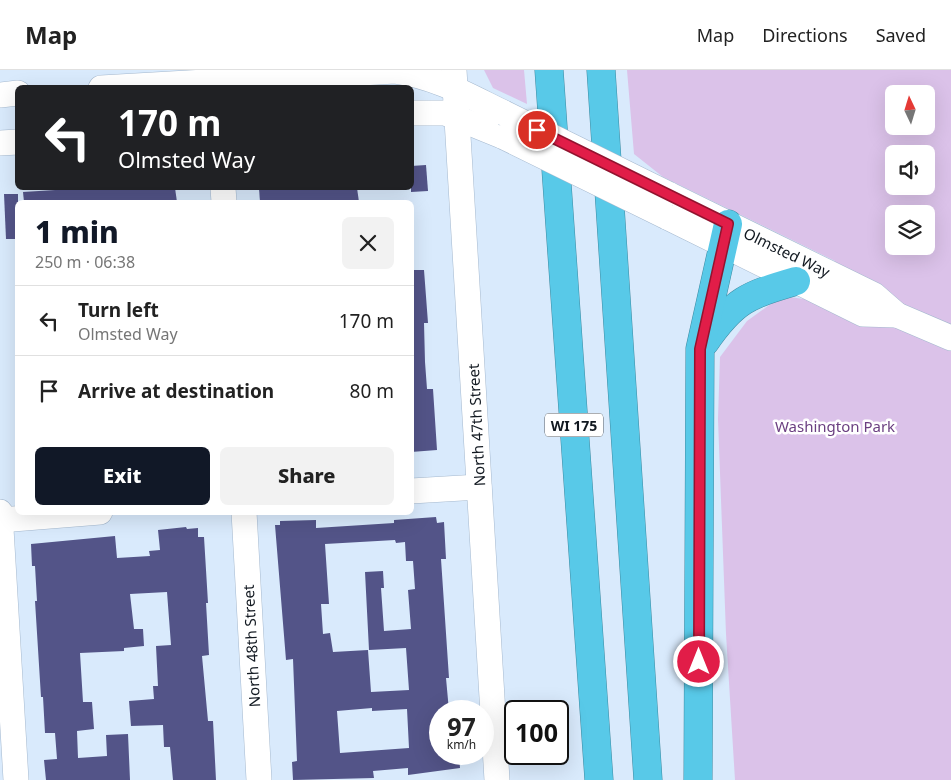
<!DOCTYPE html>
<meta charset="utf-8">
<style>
body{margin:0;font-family:"Noto Sans",sans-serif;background:#f2f2f2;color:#222;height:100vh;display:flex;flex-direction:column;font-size:19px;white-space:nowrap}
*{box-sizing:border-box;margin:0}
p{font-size:16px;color:#767676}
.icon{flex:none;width:28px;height:28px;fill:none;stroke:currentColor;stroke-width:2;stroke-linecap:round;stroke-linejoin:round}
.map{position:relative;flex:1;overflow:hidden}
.details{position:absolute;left:15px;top:130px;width:399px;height:315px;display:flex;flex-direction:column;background:#fff;border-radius:8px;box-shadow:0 5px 20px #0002}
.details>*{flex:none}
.top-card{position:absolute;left:15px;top:15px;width:399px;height:105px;border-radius:8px;box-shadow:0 5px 20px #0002;background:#202124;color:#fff;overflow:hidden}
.needle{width:32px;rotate:356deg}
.tools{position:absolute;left:885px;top:15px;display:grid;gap:10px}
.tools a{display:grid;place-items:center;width:50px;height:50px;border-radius:8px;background:#fff;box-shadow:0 5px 20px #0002;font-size:25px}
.speed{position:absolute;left:429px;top:630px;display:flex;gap:10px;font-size:25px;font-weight:700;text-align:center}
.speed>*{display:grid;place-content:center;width:65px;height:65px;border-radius:50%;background:#fff;box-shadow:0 5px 20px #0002;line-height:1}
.speed small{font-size:12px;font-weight:400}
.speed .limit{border:2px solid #111;border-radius:8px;background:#fff;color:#111}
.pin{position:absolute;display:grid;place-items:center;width:42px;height:42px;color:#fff;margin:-21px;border:2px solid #fff;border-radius:50%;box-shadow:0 1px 5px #0007}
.me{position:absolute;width:55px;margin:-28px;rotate:0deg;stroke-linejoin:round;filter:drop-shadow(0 0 4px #0008)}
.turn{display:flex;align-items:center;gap:18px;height:105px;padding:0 20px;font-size:22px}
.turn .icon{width:65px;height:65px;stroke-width:2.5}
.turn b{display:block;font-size:35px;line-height:42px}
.round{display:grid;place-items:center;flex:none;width:52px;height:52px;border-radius:8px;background:#f2f2f2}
.overview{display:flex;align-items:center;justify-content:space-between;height:85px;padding:0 20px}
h1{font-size:30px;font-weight:800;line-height:38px;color:#111827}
.button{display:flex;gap:10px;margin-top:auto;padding:10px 20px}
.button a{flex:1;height:58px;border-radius:8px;background:#111827;color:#fff;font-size:20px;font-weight:800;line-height:58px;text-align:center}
.button a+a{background:#f2f2f2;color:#222}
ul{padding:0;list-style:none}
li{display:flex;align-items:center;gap:15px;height:70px;padding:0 20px;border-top:1px solid #e0e0e0}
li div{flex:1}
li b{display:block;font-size:19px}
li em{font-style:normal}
header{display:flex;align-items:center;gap:30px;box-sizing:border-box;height:70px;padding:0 25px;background:#fff;border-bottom:1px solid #e0e0e0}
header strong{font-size:24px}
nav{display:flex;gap:28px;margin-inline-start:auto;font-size:18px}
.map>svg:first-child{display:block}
.green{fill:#dbc2e9;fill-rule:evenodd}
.building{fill:#535488;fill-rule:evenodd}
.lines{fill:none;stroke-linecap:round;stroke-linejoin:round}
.minor-casing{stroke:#a5b9cf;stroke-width:26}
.highway-casing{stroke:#3f8ba2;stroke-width:29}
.minor{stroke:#fff;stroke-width:25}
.highway{stroke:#58c9e8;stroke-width:28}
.minor-bridge-casing{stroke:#a5b9cf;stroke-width:26;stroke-linecap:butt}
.minor-bridge{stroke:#fff;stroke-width:25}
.route-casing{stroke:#92132f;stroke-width:12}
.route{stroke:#e11d48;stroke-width:9}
.labels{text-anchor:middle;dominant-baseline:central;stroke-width:5;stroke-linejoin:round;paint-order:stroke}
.shield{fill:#fff;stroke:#585d63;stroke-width:1}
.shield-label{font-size:14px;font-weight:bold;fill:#111820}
.street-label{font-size:15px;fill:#111820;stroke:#fff}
.park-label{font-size:15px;fill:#6b3f81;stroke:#fff}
</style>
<header>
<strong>Map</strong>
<nav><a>Map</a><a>Directions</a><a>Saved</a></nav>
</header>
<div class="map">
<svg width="951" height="710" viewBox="0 0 951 710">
<rect width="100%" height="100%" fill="#d9eafc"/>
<!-- green -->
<g class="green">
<path d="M484,0h40l3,34 -34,-16z"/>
<path d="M627,0h324v710h-216l-9,-146 -8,-215 2,-62 27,-36 35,-25 29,4 24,-39 -172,-84 -29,-23zM894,24h32v32h-32zM894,84h32v32h-32zM894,144h32v32h-32z"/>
</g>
<!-- building -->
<g class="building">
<path d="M426,95l2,26 -17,1v-26z"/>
<path d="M87,118h88l2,14h-153l-1,-10z"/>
<path d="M259,118h98l2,14h-99z"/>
<path d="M4,124h14v45h-12z"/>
<path d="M411,200h13l4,53h-4l1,39 2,27h6l4,61 -26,2z"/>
<path d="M436,447l1,6 7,-1 2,37h-5l8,119h-3l3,33h-9v43h19l1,14 -52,7v-7l-35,3 1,7 -81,2 -1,-18 5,-1 -4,-102 -7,1 -11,-135h5v-4l36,-1v8l78,-5v-3zM395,470l1,3 9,-1 1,19h7l2,28 -7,1 3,39 -27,2 -3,-43h3l-1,-17 -18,1 4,78 37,-2 3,42 -38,2 -3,-42 -35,2 -3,-19 -7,1 -2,-30h8l-4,-60zM372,638v3l35,-2 2,39 -69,5 -3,-42z"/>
<path d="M186,457l1,2 11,-1v9h6l4,66h-2l3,52 -7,1 6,65h5l3,59h-43l-3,-33h-6l-1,-22 -32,1 -2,-25 25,-2 -1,-13h5l-2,-40 15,-1 -4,-53 -37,2 4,35h9l1,17 -20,2v3l-44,2 3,49h9l2,27 -17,2 1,27 29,-2 -1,-21 22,-1 2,46h-84l-2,-20 13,-1 -2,-26h-10l-2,-36h-2l-6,-96h2l-2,-35h-3l-1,-22 84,-8 2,22 33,-2 -1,-5 11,-1 -2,-20z"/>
</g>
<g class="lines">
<defs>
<g id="minor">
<path d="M454,0l43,710"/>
<path d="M101,18l294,-17c40,5 74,25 109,42"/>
<path d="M0,25l18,-2"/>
<path d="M411,43h34l59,24"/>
<path d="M0,73l18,-1"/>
<path d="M223,118l1,14"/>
<path d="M668,124l206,101 23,20 54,23"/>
<path d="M667,147l196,97 34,1"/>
<path d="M411,421l68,-4"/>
<path d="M0,442l16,268"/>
<path d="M244,442l15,268"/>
<path d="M0,450l100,-8"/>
</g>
<g id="highway">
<path d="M549,0l50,710"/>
<path d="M601,0l47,710"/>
<path d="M705,272c29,-42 43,-47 91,-61"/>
<path d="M698,710l2,-431 28,-125"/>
</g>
</defs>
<!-- minor casing -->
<use href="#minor" class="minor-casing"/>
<!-- highway casing -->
<use href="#highway" class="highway-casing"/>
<!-- minor -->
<use href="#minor" class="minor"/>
<!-- highway -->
<use href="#highway" class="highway"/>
<defs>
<g id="minor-bridge">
<path d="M504,43l164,81"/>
<path d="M504,67l163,80"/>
</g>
</defs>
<!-- minor-bridge casing -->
<use href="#minor-bridge" class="minor-bridge-casing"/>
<!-- minor-bridge -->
<use href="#minor-bridge" class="minor-bridge"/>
</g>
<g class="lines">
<defs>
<path id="route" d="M537,60l191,94 -28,125 -1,313"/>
</defs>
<!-- route casing -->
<use href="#route" class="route-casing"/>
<!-- route -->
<use href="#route" class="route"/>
</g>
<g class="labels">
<!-- shield labels -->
<rect class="shield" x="545" y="343.5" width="58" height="23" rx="4"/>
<g class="shield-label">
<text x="574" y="355">WI 175</text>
</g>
<!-- street labels -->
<g class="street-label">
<text transform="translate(787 182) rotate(26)">Olmsted Way</text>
<text transform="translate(476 355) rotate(-93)">North 47th Street</text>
<text transform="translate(251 576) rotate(-93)">North 48th Street</text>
</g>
<!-- park labels -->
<g class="park-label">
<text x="835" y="356">Washington Park</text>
</g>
</g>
</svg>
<div class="tools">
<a><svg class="needle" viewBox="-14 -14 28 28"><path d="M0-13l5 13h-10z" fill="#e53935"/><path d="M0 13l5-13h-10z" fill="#767676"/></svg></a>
<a><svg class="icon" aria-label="sound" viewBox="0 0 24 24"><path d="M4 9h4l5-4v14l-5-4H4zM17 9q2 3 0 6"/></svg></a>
<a><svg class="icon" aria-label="layers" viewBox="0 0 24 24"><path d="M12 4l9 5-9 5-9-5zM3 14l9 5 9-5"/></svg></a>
</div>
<div class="speed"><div>97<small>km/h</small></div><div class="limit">100</div></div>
<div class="pin" style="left:537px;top:60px;background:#d93025"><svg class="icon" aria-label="arrive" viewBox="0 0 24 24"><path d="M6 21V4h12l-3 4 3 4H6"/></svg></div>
<svg class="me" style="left:699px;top:592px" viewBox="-20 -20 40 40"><circle r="17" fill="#e11d48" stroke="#fff" stroke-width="3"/><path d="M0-11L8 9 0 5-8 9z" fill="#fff"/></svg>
<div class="top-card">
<div class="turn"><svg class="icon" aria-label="left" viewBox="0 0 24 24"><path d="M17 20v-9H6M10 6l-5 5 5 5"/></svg><div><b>170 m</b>Olmsted Way</div></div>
</div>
<section class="details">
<div class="overview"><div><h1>1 min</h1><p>250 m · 06:38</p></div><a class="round"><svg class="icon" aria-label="close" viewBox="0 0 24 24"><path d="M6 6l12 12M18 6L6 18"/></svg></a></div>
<ul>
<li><svg class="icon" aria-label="left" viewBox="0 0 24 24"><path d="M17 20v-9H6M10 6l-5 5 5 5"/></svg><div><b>Turn left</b><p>Olmsted Way</p></div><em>170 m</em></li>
<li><svg class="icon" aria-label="arrive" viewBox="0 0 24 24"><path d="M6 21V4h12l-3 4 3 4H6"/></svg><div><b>Arrive at destination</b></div><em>80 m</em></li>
</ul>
<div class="button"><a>Exit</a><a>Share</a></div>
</section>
</div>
